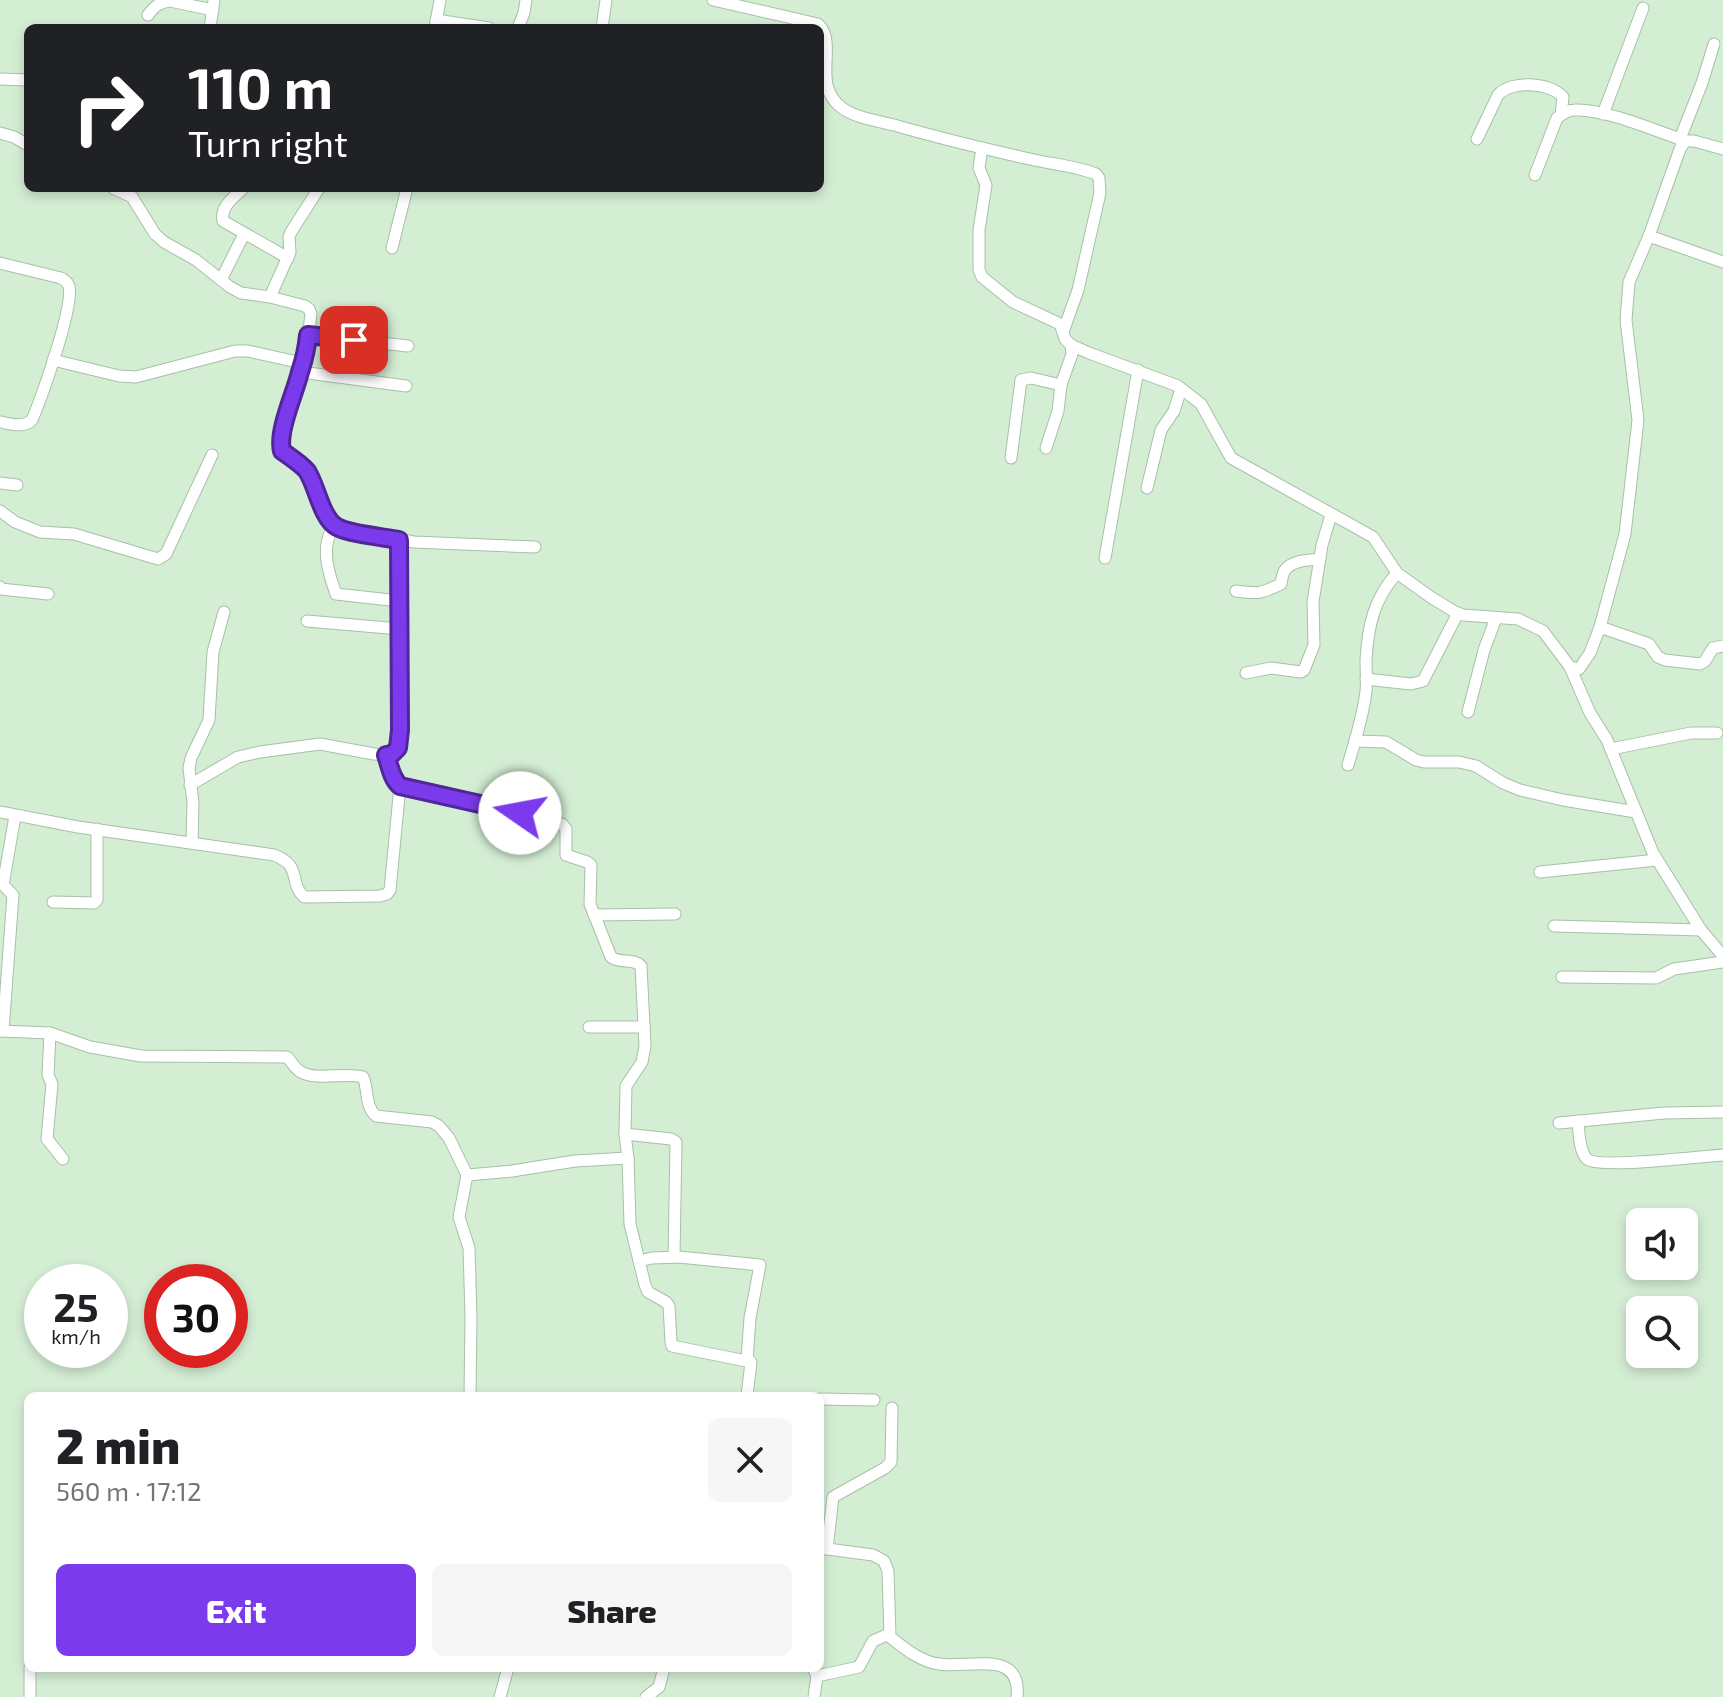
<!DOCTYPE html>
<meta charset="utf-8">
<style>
body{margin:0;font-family:"Exo 2",sans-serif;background:#f6f6f6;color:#202124;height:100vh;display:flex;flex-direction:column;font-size:30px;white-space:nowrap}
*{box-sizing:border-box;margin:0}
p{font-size:26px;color:#757577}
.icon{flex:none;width:44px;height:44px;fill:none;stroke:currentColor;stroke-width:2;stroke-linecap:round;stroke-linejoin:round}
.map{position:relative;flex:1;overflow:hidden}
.side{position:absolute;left:24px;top:1392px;width:800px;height:280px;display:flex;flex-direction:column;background:#fff;border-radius:12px;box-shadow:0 4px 12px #0003}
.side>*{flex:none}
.banner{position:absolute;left:24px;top:24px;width:800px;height:168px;border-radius:12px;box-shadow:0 4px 12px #0003;background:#202124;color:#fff;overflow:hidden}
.controls{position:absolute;left:1626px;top:1208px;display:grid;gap:16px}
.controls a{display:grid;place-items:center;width:72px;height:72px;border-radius:12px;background:#fff;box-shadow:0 4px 12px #0003;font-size:40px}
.speed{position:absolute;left:24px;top:1264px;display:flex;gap:16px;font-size:40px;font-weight:700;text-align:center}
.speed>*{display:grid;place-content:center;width:104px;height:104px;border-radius:50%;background:#fff;box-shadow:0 4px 12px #0003;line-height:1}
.speed small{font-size:20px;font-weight:400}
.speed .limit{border:12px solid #d22;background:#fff;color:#111}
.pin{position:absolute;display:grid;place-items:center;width:68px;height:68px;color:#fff;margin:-34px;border-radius:16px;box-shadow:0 4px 12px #0006}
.me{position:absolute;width:88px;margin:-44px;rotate:282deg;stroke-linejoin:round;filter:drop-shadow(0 0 6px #0008)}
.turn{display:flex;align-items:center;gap:28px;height:168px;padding:0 32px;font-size:36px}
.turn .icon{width:104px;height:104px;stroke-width:2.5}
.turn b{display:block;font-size:56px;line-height:68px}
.round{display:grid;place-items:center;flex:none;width:84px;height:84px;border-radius:12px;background:#f6f6f6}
.summary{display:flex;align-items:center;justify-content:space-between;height:136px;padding:0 32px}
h1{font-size:48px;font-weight:800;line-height:60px}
.action{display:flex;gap:16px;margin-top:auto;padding:16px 32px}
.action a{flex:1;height:92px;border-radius:12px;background:#7c3aed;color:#fff;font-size:32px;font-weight:800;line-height:92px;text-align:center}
.action a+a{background:#f6f6f6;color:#202124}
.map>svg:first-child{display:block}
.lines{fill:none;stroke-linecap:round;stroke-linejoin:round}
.minor-casing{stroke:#a7c0a7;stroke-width:13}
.minor{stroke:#fff;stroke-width:11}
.route-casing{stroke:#51269a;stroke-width:20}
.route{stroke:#7c3aed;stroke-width:14}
</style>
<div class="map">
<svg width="1723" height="1697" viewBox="0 0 1723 1697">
<rect width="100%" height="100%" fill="#d4eed4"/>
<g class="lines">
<defs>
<g id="minor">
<path d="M713,0l105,24c21,20 -8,60 24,84 14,10 36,13 52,17 45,13 91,24 136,34 21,5 46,7 66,15l3,4 1,15 -22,97 -15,42 2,7 6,6 18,8 89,33 23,18 30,54 142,79 24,36 35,25 23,14 8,3 55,4 25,12 27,36 20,46 17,27 46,113 48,77 22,26"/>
<path d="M148,15c6,-8 11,-13 22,-14l43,9"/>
<path d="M436,20l53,8"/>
<path d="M210,28l4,-28"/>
<path d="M435,28l5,-28"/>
<path d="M518,28l6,-15 2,-13"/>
<path d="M602,28l4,-28"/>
<path d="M0,79l28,1"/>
<path d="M1603,114l40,-106"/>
<path d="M0,133l14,4 14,8"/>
<path d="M1477,139l21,-44c13,-15 52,-13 65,2l-2,18"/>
<path d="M1680,139l22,-56 12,-39"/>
<path d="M982,148l-3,20 7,17 -7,45v40l3,7 31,25 47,22 3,8"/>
<path d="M1535,175l22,-57c5,-4 11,-8 17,-8 29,-2 83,21 111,31"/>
<path d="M113,188l19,9 23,37 9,8 32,18 34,27 11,6 29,4 35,9 4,3 2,5c-2,19 -5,38 -10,57 -6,22 -24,59 -19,80 8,6 19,12 25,21 14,20 12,48 37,58l70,12 121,5"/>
<path d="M243,188c-9,10 -23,18 -20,33l65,37"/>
<path d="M1649,236l74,26"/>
<path d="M392,248l15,-60"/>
<path d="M0,263l61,15c4,3 6,3 8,8 5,21 -27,110 -37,134 -8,8 -21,4 -32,2"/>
<path d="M221,280l23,-46"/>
<path d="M270,297l20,-45 -1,-15 2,-5 28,-44"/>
<path d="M308,335l100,11"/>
<path d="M53,360l66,16 17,1 99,-26h13l54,12"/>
<path d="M301,372l105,14"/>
<path d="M1046,448l12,-37 3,-26 11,-31 -1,-9"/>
<path d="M1011,458l10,-78 10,-2 30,7"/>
<path d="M0,483l17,2"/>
<path d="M1147,488l14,-58 13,-19 7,-22"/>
<path d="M0,511l15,11 25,10 34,2 84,25 8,-5 46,-99"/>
<path d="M334,526c-14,20 -6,46 2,68l63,7"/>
<path d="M1105,558l33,-188"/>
<path d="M0,587l1,2 47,5"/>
<path d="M1236,591c23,3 24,3 45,-7 1,-4 1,-10 4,-14 7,-10 25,-10 35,-11"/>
<path d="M307,621l93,8"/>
<path d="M1600,627l49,17 9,13 7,3 35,4 5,-3 8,-13 10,-2"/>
<path d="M1570,667l9,2 11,-16 10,-26 25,-93 13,-114 -12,-100 3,-38 20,-46 31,-87 5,-8h9l29,8"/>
<path d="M1246,673l25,-5 30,4 3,-2 10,-25 -1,-43 9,-57 9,-30"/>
<path d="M1366,679l45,5 12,-3 35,-68"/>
<path d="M1468,712l16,-62 12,-32"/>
<path d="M1355,741l31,1 30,18 8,2h35l17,4 27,17 17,7 43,10 73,12"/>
<path d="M1611,749l80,-16h26"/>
<path d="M386,755l9,26 5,5 162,38 4,5v26l21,7 4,3 -1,39 21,53c9,7 23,1 30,9l4,80 -3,16 -16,24 -1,48 3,24 2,66 15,61 3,7 18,10 3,4 2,36 1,4 79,16 -4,34"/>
<path d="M1348,765c7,-24 15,-48 18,-74 1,-10 0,-21 0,-31 2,-35 8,-61 31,-87"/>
<path d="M190,785l48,-28 22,-5 60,-8 54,10 12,1 10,-3 4,-22 -1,-190"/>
<path d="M0,812l78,15 196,28c29,11 14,27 30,42l76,-1 7,-2 3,-4 10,-104"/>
<path d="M192,842l1,-39 -4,-35 2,-10 18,-38 4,-68 11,-40"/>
<path d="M1540,872l117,-12"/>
<path d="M53,902l41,1 3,-3v-71"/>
<path d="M594,915l81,-1"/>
<path d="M1554,926l147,4"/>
<path d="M1562,977l94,1 18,-9 49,-7"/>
<path d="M589,1027h55"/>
<path d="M0,1031l50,2 40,14 51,9 146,1c5,5 8,12 14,15 16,9 43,0 62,5 6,13 1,28 13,39l56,6 7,4 10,12 18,37 -8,42 10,31 2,68 -1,80"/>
<path d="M3,1031l10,-136 -10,-10 12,-69"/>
<path d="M50,1033l-2,42 4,9 -5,55 16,20"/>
<path d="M1578,1121c1,11 1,28 8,37 9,12 117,-2 137,-3"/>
<path d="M1559,1123l105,-10 59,-1"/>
<path d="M625,1134l46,5 5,3 -2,115"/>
<path d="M467,1175l45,-4 63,-10 53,-3"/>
<path d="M639,1261l13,-3 27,-1 81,8 -10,53 -3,42"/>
<path d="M820,1399l54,1"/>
<path d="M820,1548l53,7 11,6 4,10 2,66c14,11 31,25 49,27 29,5 83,-16 78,33"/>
<path d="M827,1549l6,-52 52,-29 6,-6 1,-54"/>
<path d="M30,1668v29"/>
<path d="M813,1668l4,8 -3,21"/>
<path d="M817,1676l42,-9 14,-26 16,-7"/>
<path d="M500,1697l8,-29"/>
<path d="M646,1697l13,-10 5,-19"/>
</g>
</defs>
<!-- minor casing -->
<use href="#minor" class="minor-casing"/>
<!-- minor -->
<use href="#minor" class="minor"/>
</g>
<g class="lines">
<defs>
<path id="route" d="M354,340l-46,-5c-1,12 -4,25 -8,37 -5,21 -23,59 -18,79 8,6 18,12 25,20 10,15 14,47 30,56 13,7 46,10 62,13l1,190 -2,18 -6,6 -6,1c4,11 5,23 14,31l120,27"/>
</defs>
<!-- route casing -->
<use href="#route" class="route-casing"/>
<!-- route -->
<use href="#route" class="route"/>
</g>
</svg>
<div class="controls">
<a><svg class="icon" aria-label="sound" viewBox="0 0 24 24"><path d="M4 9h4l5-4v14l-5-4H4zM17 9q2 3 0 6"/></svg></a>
<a><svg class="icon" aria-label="search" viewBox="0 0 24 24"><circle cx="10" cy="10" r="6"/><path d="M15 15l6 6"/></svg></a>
</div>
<div class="speed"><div>25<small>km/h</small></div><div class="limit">30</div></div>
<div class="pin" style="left:354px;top:340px;background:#d93025"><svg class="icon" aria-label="arrive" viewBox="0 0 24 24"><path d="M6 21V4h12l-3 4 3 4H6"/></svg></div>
<svg class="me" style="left:520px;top:813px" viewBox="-20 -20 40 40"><circle r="19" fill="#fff"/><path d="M0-13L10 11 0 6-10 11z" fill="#7c3aed"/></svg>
<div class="banner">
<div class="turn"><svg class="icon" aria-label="right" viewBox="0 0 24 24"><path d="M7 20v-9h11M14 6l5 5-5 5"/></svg><div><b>110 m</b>Turn right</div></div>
</div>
<section class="side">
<div class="summary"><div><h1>2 min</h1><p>560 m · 17:12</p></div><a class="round"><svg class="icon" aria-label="close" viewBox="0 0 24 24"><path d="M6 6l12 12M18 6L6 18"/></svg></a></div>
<div class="action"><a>Exit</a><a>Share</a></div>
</section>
</div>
